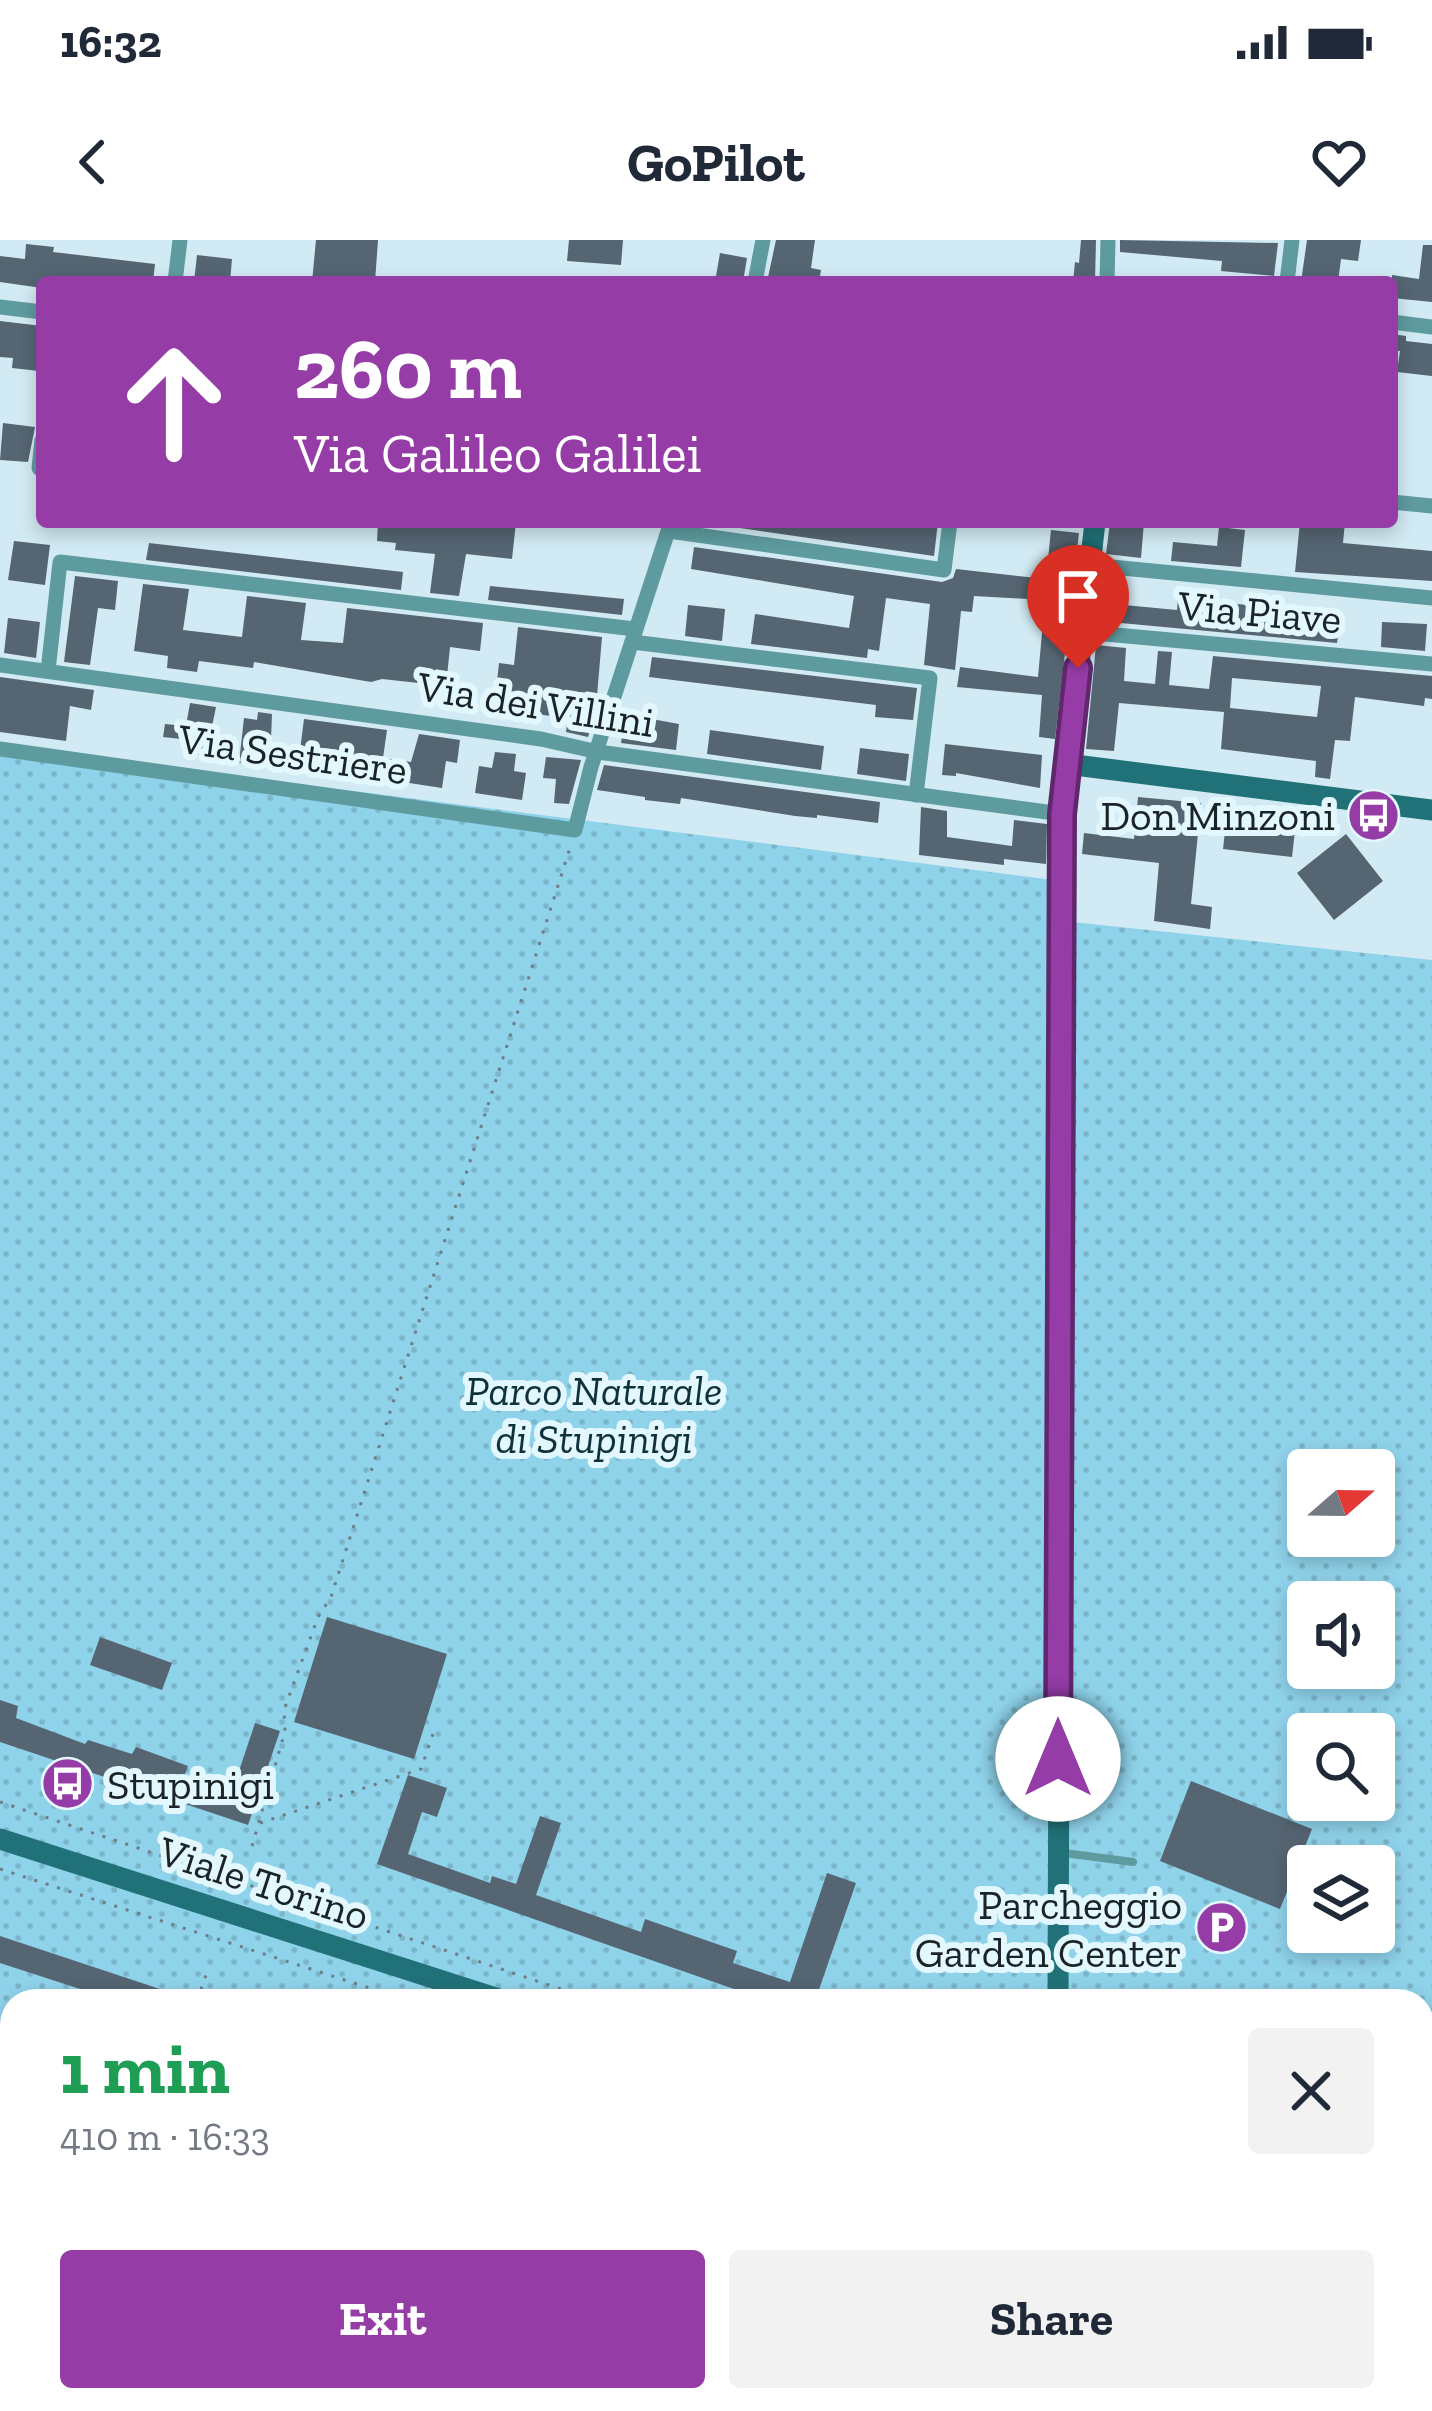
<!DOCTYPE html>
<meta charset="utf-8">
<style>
body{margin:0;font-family:"Zilla Slab",serif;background:#f2f2f3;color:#1f2937;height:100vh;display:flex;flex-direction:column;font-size:45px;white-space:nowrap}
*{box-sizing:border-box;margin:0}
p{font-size:39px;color:#747a83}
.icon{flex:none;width:66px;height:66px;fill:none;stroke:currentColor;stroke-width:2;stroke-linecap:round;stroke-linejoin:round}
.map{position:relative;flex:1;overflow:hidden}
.details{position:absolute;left:0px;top:1749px;width:1434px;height:423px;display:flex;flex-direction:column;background:#fff;border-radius:36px 36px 0 0;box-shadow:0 6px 18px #0003}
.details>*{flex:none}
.banner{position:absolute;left:36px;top:36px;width:1362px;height:252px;border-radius:12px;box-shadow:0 6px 18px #0003;background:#953ca7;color:#fff;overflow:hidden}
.needle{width:78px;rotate:70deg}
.fabs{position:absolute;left:1287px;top:1209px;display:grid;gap:24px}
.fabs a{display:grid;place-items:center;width:108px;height:108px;border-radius:12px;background:#fff;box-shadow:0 6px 18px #0003;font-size:60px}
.pin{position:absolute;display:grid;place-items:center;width:102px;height:102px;color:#fff;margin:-123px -51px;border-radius:50% 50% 50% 0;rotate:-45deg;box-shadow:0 0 12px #0007}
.pin .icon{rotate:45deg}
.me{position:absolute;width:132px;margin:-66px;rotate:0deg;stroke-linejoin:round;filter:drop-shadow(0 0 9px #0008)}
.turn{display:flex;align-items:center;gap:42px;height:252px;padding:0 60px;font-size:54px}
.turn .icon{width:156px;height:156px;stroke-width:2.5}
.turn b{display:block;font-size:84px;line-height:102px}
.round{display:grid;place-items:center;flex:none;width:126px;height:126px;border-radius:12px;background:#f2f2f3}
.overview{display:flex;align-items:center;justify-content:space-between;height:204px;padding:0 60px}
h1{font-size:72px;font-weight:700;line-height:90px;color:#1e9e55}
.button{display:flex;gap:24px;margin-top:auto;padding:24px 60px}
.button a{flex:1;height:138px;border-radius:12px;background:#953ca7;color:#fff;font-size:48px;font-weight:700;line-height:138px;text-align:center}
.button a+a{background:#f2f2f3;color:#1f2937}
.status{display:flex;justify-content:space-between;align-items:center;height:84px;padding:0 60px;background:#fff;direction:ltr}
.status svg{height:33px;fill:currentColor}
header{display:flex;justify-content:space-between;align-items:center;height:156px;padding:0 60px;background:#fff;font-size:54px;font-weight:700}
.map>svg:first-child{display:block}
.park{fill:url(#park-dots);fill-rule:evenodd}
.building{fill:#556572;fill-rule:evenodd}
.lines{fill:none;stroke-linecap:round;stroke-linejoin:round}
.path{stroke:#6d7d83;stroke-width:3;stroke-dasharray:3 9;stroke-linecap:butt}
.lane{stroke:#5e9b9f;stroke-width:8}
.street{stroke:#5e9b9f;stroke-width:15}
.secondary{stroke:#207278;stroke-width:21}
.route-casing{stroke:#61276d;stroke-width:30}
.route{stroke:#953ca7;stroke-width:21}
.labels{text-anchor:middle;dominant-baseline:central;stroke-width:12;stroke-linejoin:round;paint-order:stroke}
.street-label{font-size:42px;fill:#1a2326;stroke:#e3f7fe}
.poi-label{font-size:42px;fill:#1a2326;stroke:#e3f7fe;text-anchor:end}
.park-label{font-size:42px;font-style:italic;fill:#0e313b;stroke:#e3f7fe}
</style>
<div class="status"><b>16:32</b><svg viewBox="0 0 49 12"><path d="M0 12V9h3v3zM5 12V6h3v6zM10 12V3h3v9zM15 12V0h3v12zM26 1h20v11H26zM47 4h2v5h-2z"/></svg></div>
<header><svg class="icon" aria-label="back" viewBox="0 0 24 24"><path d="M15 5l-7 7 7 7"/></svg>GoPilot<svg class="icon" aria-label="heart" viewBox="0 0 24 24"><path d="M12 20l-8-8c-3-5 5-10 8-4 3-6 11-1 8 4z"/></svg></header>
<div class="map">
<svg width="1432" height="2171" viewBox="0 0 1432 2171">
<defs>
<pattern id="park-dots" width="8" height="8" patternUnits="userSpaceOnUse" patternTransform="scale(3)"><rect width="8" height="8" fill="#8fd3eb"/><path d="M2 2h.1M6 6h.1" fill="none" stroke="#7bb5c9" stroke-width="1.8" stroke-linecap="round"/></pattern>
</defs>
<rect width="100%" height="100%" fill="#d2eaf3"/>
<!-- park -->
<path class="park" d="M0,506l1053,134v40l379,40v1451h-1432zM1308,1230h66v66h-66zM1308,1362h66v66h-66zM1308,1494h66v66h-66zM1308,1626h66v66h-66zM12,1761h1410v399h-1410z"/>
<!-- building -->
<g class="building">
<path d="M316,0h62l-3,42h-63z"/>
<path d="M569,0h54l-2,25 -54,-4z"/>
<path d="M776,0h39l-4,28 10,2 -2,12h-52z"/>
<path d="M1081,0h15l-1,42h-22l2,-20 4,1z"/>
<path d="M1120,0l158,3 -4,33 -53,-5 1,-10 -102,-9z"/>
<path d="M1307,0h54l-3,21 -17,-2 -3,23h-37z"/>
<path d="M26,4l28,3 -1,5 102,12 -2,18h-111v6l-42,-6v-26l25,3z"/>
<path d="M1423,5h9v57l-40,-4v-23l27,4z"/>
<path d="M720,13l27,5 -4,24h-28z"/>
<path d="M197,15l35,4 -2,23h-36z"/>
<path d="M0,81l42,5 -3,45 -27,-3 1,-10 -13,-1z"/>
<path d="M1392,94l14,2v5l26,3v32l-35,-4 3,-21 -8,-1z"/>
<path d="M3,183l32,4 -7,35 -28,-2z"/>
<path d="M378,282h138l-4,37 -46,-5 -7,42 -29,-3 5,-39 -40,-4 1,-7 -19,-2z"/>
<path d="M698,282h240l-4,34z"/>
<path d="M1110,282h34l-3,36 -35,-4z"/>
<path d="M1300,282h45l-2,21 89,8v30l-137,-9z"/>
<path d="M1219,287l26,3 -4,37 -70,-6 2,-19 44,4z"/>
<path d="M1051,290l28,3 -24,206 -16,-2 3,-42 -85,-8 3,-20 78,10 7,-77 -71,-4 -2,16 -11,-1 -6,59 -31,-5 6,-61 -44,-6 -7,53 -11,-2 -1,9 -116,-14 4,-30 94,14 5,-32 -163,-27 3,-22 248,35 11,-4 3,-9 90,10z"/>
<path d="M14,301l36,4 -5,40 -37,-5z"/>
<path d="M149,303l254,29 -2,18 -255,-30z"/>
<path d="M75,336l43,5 -3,29 -17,-2 -8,57 -26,-3z"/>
<path d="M1104,338l22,2 -2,25 53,5 1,-11 163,14 -4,30 -238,-22z"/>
<path d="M143,344l46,5 -6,41 59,7 5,-41 59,7 -5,37 42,3 4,-35 136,15 -3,28 -30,-4 -4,39 -64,-7 -11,3 -117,-20 -1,6 -54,-7 -2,11 -30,-4 1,-12 -34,-5z"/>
<path d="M490,346l134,13 -2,16 -134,-15z"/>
<path d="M688,365l37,4 -3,32 -37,-5z"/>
<path d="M8,378l32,4 -4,36 -32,-5z"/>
<path d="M1382,382l45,2 -2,27 -44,-4z"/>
<path d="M518,387l84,10 -5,59 4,1 -13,40 -22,-5 2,-14 -74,-9 5,-46 15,2z"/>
<path d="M1096,405l30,3 -2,33 31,3 3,-33 14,1 -3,33 40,4 4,-33 219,20v23l-7,-1 -1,8 -69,-9 -5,44 -15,-1 -5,39 -15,-2 1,-16 -95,-12 3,-37 -105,-9 -5,48 -28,-2zM1232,438l89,8 -4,31 -87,-9z"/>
<path d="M652,417l265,31 -4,32 -38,-3 1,-12 -227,-28z"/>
<path d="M0,437l94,13 -3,20 -21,-4 -4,35 -66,-9z"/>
<path d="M190,463l26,4 -10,49 -18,-2 2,-14 -27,-3 2,-13 21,2z"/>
<path d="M258,472l14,2 -2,52 -31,-3 5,-45 13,2z"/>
<path d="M625,474l54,10 -3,26 -55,-7z"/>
<path d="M304,479l83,11 -4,28 28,4 8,-28 41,6 -3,23 -11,-2 -4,27 -144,-22z"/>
<path d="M710,490l114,16 -3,24 -114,-16z"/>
<path d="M945,504l97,11 -2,33 -84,-15v3l-14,-1z"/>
<path d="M860,508l49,6 -3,27 -49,-7z"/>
<path d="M495,512l21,2 -2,17 12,2 -4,27 -47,-7 4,-27 13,2z"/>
<path d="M546,517l35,3 -12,44 -15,-1 2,-24 -13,-1z"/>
<path d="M604,525l276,37 -2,21 -61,-8v3l-22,-2 -114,-18 -1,6 -35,-4v-3l-48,-7z"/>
<path d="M1138,557l63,6 -10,101 21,3 -2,22 -56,-8 5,-58 -77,-9 2,-21 50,6z"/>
<path d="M1228,565l69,8 -5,44 -69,-8z"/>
<path d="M921,567l26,4v26l65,9 2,-26 33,4 -1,40 -42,-5v6l-85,-10z"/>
<path d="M1346,594l37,47 -49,39 -37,-47z"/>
<path d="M327,1377l120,37 -33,105 -120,-37z"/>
<path d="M100,1397l72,26 -10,27 -72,-25z"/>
<path d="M0,1460l18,6 -2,12 69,26 3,-4 44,14 4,-7 52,19 -5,13 35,12 3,-6 12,4 22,-66 25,8 -32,94 -248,-83z"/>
<path d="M408,1535l39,13 -10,29 -15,-5 -14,42 82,29 2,-7 24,8 24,-68 21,7 -25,72 105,37 4,-13 92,32 -4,12 57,19 37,-109 29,10 -41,118h-47l-391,-137z"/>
<path d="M1191,1541l121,48 -32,80 -120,-48z"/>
<path d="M0,1696l187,62 -1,3h-69l-117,-38z"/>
</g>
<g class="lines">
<!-- path -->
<g class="path">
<path d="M0,1562l597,199"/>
<path d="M260,1583l161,-54 12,-35"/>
<path d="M252,1606l33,-115 -1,-21 34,-93 13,-20 239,-749"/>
<path d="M0,1629l410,132"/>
<path d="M197,1761l9,-26"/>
<path d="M1422,2039l10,3"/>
<path d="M1422,2100l10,3"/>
<path d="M153,2160l1,11"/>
<path d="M1154,2160l4,11"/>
<path d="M1061,2171v-11"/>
</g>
<!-- lane -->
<path class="lane" d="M1064,1613l69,9"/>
<!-- street -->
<g class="street">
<path d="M175,42l5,-42"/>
<path d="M755,42l8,-42"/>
<path d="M1107,42l1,-42"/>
<path d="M1287,42l5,-42"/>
<path d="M0,67l42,5"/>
<path d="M1392,82l40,5"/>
<path d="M39,228l3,-28"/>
<path d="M1392,262l40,4"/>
<path d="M669,291l275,39 6,-48"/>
<path d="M1091,325l341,33"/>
<path d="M1083,392l349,32"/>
<path d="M632,402l298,36 -14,117"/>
<path d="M0,425l541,74 57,13 464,62"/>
<path d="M48,431l12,-109 575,67"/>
<path d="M0,509l575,81 16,-63 80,-245"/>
</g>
<!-- secondary -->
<g class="secondary">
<path d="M1067,524l365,46"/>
<path d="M0,1599l505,162"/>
<path d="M1058,1761l4,-1187 33,-292"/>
<path d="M1422,2067l10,3"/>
<path d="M1127,2160l5,11"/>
</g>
</g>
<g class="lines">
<defs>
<path id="route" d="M1058,1519l4,-945 16,-146"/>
</defs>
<!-- route casing -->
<use href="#route" class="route-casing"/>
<!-- route -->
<use href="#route" class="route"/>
</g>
<!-- icons -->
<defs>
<symbol id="bus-disc" viewBox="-11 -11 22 22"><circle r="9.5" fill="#953ca7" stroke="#e3f7fe"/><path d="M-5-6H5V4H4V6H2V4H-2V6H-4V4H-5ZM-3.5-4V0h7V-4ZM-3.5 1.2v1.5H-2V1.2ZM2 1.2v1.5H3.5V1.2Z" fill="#fff"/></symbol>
<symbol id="parking-disc" viewBox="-11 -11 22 22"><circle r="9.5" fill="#953ca7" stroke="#e3f7fe"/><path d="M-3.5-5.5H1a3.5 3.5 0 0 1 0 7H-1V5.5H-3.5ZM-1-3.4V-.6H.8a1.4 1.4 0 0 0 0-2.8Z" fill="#fff"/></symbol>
</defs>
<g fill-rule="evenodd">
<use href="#bus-disc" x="1344" y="546" width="59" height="59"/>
<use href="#bus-disc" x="38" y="1514" width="59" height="59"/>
<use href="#parking-disc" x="1192" y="1658" width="59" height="59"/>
</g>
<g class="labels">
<!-- street labels -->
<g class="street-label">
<text transform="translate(1260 372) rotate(5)">Via Piave</text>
<text transform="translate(536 464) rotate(9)">Via dei Villini</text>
<text transform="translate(293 514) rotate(8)">Via Sestriere</text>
<text transform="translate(264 1643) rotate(18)">Viale Torino</text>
</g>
<!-- poi labels -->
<g class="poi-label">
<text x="1335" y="575">Don Minzoni</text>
<text x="107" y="1544" text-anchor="start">Stupinigi</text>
<text x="1182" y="1664">Parcheggio<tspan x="1182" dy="48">Garden Center</tspan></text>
</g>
<!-- park labels -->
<g class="park-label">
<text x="594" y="1150">Parco Naturale<tspan x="594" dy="48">di Stupinigi</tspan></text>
</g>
</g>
</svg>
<div class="fabs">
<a><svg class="needle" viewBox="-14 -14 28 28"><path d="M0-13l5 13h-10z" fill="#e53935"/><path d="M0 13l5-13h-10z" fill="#747a83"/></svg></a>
<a><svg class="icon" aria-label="sound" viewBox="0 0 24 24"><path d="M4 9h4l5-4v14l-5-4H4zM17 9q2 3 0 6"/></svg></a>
<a><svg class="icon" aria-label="search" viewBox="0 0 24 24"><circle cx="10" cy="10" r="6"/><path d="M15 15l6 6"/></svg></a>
<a><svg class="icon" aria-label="layers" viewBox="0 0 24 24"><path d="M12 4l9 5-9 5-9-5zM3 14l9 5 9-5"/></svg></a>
</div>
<div class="pin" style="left:1078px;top:428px;background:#d93025"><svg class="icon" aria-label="arrive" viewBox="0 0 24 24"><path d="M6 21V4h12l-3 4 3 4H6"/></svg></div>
<svg class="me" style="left:1058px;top:1519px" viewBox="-20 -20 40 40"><circle r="19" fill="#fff"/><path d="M0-13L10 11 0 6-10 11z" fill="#953ca7"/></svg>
<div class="banner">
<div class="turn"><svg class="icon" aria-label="ahead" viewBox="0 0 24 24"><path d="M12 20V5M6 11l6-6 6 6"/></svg><div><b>260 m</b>Via Galileo Galilei</div></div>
</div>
<section class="details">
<div class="overview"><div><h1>1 min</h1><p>410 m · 16:33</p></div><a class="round"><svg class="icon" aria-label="close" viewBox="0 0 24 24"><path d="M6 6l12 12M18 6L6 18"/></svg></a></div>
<div class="button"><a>Exit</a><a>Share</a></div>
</section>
</div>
